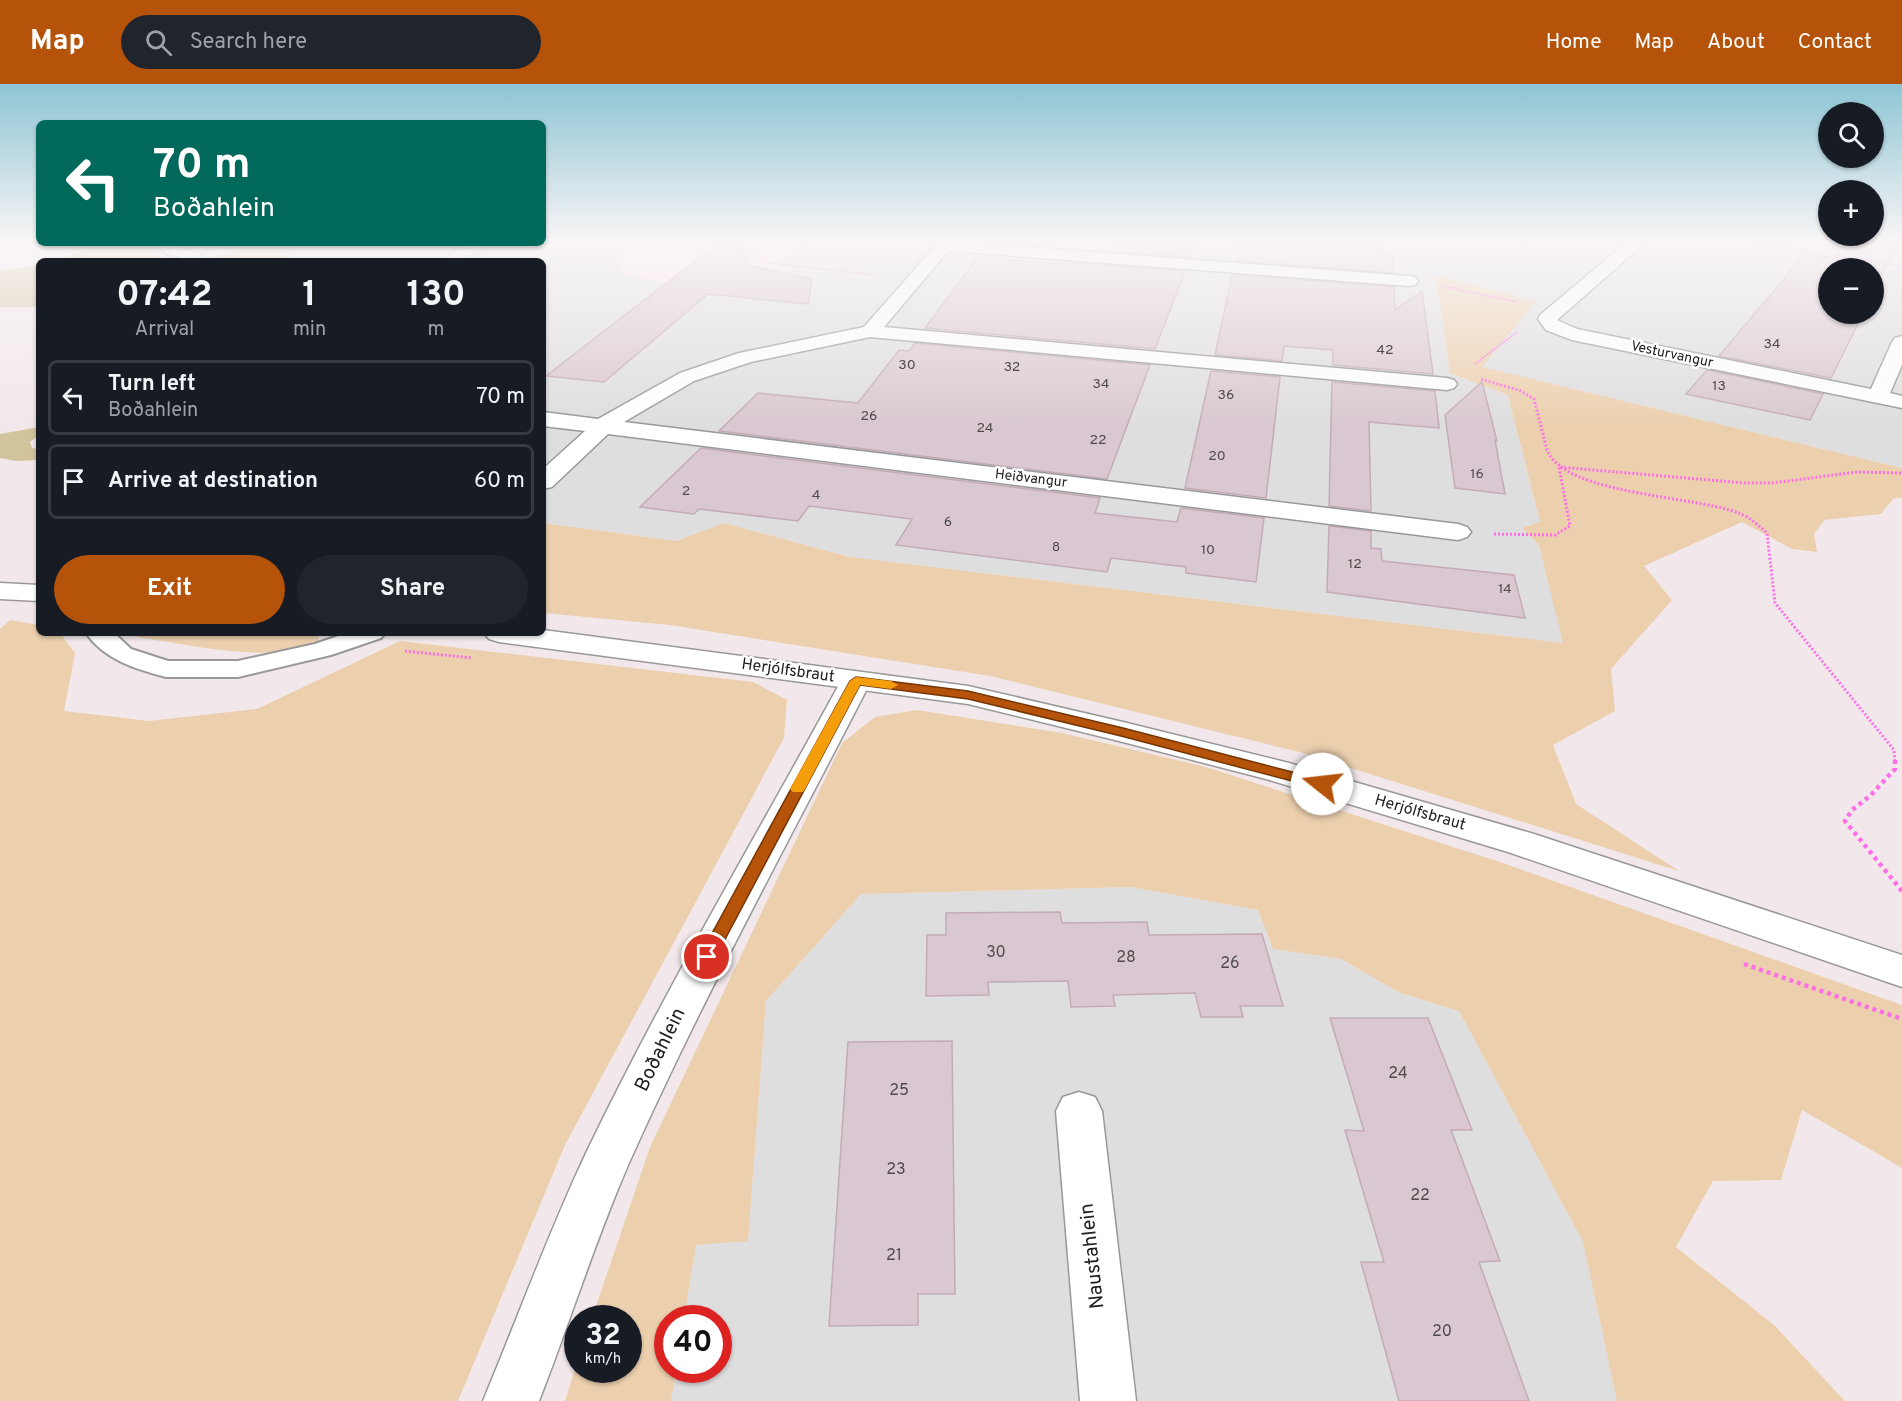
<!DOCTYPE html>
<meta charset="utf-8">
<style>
body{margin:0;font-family:Overpass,sans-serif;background:#20242c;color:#f1f3f6;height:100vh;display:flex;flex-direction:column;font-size:22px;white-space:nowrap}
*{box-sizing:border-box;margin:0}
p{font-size:20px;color:#9ea1a6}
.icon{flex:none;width:33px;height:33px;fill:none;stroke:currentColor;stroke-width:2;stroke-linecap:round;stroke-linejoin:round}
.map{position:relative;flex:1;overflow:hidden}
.sheet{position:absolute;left:36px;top:174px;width:510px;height:378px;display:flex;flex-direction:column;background:#171b24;border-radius:9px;box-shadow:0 2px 4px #0004}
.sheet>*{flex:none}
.hud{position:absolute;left:36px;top:36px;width:510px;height:126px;border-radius:9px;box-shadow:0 2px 4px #0004;background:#00695c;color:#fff;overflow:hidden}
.controls{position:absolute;left:1818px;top:18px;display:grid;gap:12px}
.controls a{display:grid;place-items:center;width:66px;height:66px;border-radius:50%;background:#171b24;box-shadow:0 2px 4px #0004;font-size:30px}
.speed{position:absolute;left:564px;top:1221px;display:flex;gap:12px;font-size:30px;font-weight:700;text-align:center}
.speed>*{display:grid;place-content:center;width:78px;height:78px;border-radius:50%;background:#171b24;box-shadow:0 2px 4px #0004;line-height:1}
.speed small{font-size:15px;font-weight:400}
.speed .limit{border:9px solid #d22;background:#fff;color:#111}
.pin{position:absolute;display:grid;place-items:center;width:51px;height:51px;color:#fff;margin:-26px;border:3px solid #fff;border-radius:50%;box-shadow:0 2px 6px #0007}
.me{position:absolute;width:66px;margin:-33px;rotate:286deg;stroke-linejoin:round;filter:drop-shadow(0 0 4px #0008)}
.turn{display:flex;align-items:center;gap:21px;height:126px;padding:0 18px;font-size:27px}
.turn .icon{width:78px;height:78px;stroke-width:2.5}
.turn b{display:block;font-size:42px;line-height:51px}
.eta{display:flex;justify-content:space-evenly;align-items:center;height:102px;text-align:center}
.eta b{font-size:36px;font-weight:700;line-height:42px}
.primary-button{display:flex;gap:12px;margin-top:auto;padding:12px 18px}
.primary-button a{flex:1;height:69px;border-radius:36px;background:#b45309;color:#fff;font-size:24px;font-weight:700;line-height:69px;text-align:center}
.primary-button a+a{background:#20242c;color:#f1f3f6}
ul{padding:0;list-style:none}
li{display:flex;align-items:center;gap:18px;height:75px;margin:0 12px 9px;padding:0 6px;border:3px solid #363941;border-radius:9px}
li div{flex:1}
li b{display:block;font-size:22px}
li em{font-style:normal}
header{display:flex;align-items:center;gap:36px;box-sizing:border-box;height:84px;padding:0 30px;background:#b45309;color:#fff}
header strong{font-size:28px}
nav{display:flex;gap:33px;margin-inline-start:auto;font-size:21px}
.search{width:420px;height:54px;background:#20242c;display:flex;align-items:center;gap:15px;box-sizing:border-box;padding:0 21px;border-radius:33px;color:#9ea1a6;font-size:22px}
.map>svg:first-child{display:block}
.residential{fill:#dfdedf;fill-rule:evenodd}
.education{fill:#ffe5e4}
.grass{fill:#ecd0ae}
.forest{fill:#d1c49c}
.building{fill:#d9c8d1;stroke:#c4aab7;stroke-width:1.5}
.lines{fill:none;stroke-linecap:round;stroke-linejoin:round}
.service-casing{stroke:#989898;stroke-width:4}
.minor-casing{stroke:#989898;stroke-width:3}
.tertiary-casing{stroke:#989898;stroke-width:3}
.path-far2{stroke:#fc6fe7;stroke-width:2;stroke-dasharray:1.5 1.5;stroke-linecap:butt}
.path-far1{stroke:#fc6fe7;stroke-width:3;stroke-dasharray:2 2;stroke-linecap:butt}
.path{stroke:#fc6fe7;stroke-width:4.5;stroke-dasharray:4 4;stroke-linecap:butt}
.service{fill:#fff;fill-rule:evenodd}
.minor{fill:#fff;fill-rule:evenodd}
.tertiary{fill:#fff;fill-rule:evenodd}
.route{fill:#b45309;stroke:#753606;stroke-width:1.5}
.slow{fill:#f59e0b}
.labels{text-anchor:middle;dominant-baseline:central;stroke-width:5;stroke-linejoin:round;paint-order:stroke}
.number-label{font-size:14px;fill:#4f4b4d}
.far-street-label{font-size:14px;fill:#212121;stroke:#fff}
.street-label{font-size:16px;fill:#212121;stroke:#fff}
.near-number-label{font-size:16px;fill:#4f4b4d}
.near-street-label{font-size:20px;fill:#212121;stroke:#fff}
</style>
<header>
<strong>Map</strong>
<div class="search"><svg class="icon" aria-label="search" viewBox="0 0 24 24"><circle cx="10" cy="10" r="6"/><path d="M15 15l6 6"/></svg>Search here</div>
<nav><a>Home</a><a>Map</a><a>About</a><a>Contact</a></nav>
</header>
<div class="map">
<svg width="1902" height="1317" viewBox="0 0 1902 1317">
<rect width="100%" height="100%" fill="#f2e8eb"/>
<!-- residential -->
<g class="residential">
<path d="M543,157h1359v227l-421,-101 -31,6 58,22 32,127 -18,6 17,17 25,98 -714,-86 -126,-34 -48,18 -133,-18v-262h-241l-19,-5 17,-13h243zM1828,184h46v46h-46z"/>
<path d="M1131,803l127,23 15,39 68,10 59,34 59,18 124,231 34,159h-946l5,-31h42v-52h-34l12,-73 52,-5 18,-239 95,-107z"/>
</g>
<!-- education -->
<path class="education" d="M639,157h168l-70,57 -111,-23 -11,-19z"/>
<!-- grass -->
<g class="grass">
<path d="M1436,192l100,25 -54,66 420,101v30h-8l-13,16 -56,6 -11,14 3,18 -25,-3 -50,-27 -98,44 28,34 -61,69 4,42 -62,34 23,59 103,67 -376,-118 -313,-77 -320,-51 -127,-12v-90l133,18 48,-18 126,34 713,86 -24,-98 -17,-17 18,-6 -32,-127 -58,-22z"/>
<path d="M10,536l29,5v8h21l15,20 -11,58 85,10 108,-12 143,-68 353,41 34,18 -3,38 -219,407 -107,256h-458v-772z"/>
<path d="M129,549h189l1,8c-40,25 -135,3 -181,-4z"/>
<path d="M917,626l145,23 144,34 297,96 399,142v163l-100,-58 -21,70 -68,1 -37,66 98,78 71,76h-228l-34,-159 -124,-231 -59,-18 -59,-34 -68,-10 -15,-39 -127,-23 -270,7 -95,107 -18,240 -52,4 -12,73h-16v52h8l-5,31h-106l12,-39 1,8h50v-52h-36l58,-171 192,-404 33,-26z"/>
</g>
<!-- forest -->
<g class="forest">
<path d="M41,159h108l10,8 3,9 -95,1 -5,-1 21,-10 1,-4z"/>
<path d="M199,159h101l-16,13 18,5h-91l6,-6 14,-1 10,-10z"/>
<path d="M39,181v42h-39v-36z"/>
<path d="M39,343v8l-9,7 2,6 7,1v11l-23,1 -16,-3v-24z"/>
</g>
<!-- building -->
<g class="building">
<path d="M721,157h13l15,19 -5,4 68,15 -4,25 -100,-10 -104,88 -58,-6z"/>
<path d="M1122,157h74l-6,16 -73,-5z"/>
<path d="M1240,157h77l65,4 1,10h9l1,18 -157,-12z"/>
<path d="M1846,157h52l-24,50v-23h-46v46h35l-32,64 -112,-22 86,-102 29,4z"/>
<path d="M978,173l93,8 1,-2 113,8 -30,78 -230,-21z"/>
<path d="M1232,191l162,12 1,23 27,-19 11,83 -100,-9v-15l-49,-4 -2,15 -67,-6z"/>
<path d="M915,259l235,22 -43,114 -388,-48 39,-38 100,10 41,-53 10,1z"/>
<path d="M1707,286l116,24 -13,26 -124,-26z"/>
<path d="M1211,287l69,6 -14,121 -81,-10z"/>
<path d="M1332,298l103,9 4,37 -70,-6 2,89 -42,-5z"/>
<path d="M1482,298l15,59 -2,-1 10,54 -50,-6 -10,-73z"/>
<path d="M701,364l399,50 -5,15 82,9 4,-14 83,10 -8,64 -70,-9v-6l-75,-9 -4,14 -211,-27 16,-26 -103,-13 -11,15 -99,-12 -5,5 -54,-7z"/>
<path d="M1329,442l42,5v17l10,1 1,12 132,14 11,43 -198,-26z"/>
<path d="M1060,828l2,11 85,-1 2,13 113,-1 21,72h-43l3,11h-42l-6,-24 -82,2 2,11 -44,1 -3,-26 -80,1 1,13 -63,1 1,-61h19v-22z"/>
<path d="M1330,934h98l44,112h-21l49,131 -21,1 50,139h-130l-38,-139h23l-39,-132 19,1z"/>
<path d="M952,957l3,253h-37v31l-89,1 19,-284z"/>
</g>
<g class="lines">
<defs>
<g id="service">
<path d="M154,159c17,0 29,7 46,11l2,3 -8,4 -27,-7z"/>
<path d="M86,549h28l17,16 37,12h70l77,-17 32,-11h38l-4,5 -50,17 -93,22h-72c-30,-8 -61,-17 -80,-44z"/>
</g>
<g id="minor">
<path d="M944,157l465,35 6,1 3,4 -3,4 -6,1 -461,-35 -64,76 563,51 7,2 3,4 -3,4 -7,2 -577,-53 -119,25 -57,19 -70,41 834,102 9,3 4,5 -4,5 -9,3 -850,-106 -56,53 -9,2v-20l42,-38 -42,-5v-14l55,7 82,-46 59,-20 125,-26 74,-84z"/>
<path d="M1635,157l6,4 -2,3 -82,72 20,9 294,60 21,-47 3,-4 7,-2v29l-12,28 12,3v12l-330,-68 -26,-10 -8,-11 2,-4 87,-73z"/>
<path d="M470,159h20l-30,18h-20z"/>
<path d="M856,588l11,2 4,7c-82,160 -169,318 -242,482 -34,78 -59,159 -90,238h-56c35,-84 66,-170 105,-252 77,-160 168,-312 253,-468l4,-7z"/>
<path d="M1079,1008l16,5 7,14 34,290h-56l-24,-290 7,-14z"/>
</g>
<g id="tertiary">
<path d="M0,499l39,2v16l-39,-2z"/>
<path d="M543,546l425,56 155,36 166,41 245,71 368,121v32l-394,-135 -242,-73 -147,-38 -151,-37 -469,-62 -10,-3 -5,-6h59z"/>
</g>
</defs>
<!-- service casing -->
<use href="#service" class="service-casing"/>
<!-- minor casing -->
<use href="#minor" class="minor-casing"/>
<!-- tertiary casing -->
<use href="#tertiary" class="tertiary-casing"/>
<!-- path-far2 -->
<g class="path-far2">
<path d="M730,157l39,22 107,12"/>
<path d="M1749,157l153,25"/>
<path d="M1442,202l75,16"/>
<path d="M1475,280l42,-32"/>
</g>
<!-- path-far1 -->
<g class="path-far1">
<path d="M1481,295l40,12 13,8 13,51c19,46 149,45 194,64 10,4 18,12 26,19l8,70 119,147 1,12"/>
<path d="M1494,450l61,1 15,-9 -11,-59 185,16h28l85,-11 45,1"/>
<path d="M405,567l67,7"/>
</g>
<!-- path -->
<g class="path">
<path d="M1895,676v9l-24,26 -19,15 -7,11 57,70"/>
<path d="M1744,880l158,55"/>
</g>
<!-- service -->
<use href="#service" class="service"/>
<!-- minor -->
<use href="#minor" class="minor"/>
<!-- tertiary -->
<use href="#tertiary" class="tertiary"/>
</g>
<!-- sky -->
<linearGradient id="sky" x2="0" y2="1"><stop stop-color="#8ec5d4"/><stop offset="0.46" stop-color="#f9f5f6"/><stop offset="1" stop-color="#f9f5f6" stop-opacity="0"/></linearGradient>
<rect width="1902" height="341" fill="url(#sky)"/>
<!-- route -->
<path class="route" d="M856,593l112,14 155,37 204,53 2,3 -7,5 -201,-53 -153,-37 -108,-14 -147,277 -6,2 -5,-2 -3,-5 151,-276z"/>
<!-- slow -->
<path class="slow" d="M856,593l35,4 7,4 -7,4 -31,-4 -55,104 -2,3h-10l-3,-3 60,-108z"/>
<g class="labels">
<!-- number labels -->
<g class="number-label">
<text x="1772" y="260">34</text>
<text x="1385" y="266">42</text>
<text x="907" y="281">30</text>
<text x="1012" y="283">32</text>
<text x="1101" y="300">34</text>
<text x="1719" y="302">13</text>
<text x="1226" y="311">36</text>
<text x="869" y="332">26</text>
<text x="985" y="344">24</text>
<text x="1098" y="356">22</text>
<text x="1217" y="372">20</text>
<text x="1477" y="390">16</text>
<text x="686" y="407">2</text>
<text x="816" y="411">4</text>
<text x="948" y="438">6</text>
<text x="1056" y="463">8</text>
<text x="1208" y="466">10</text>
<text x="1355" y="480">12</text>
<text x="1505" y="505">14</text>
</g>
<!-- far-street labels -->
<g class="far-street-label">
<text transform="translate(1672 271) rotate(12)">Vesturvangur</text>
<text transform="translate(1031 395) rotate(7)">Heiðvangur</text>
</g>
<!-- street labels -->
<g class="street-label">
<text transform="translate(788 587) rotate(8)">Herjólfsbraut</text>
<text transform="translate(1420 729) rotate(16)">Herjólfsbraut</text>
</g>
<!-- near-number labels -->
<g class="near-number-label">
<text x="996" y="869">30</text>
<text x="1126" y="874">28</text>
<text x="1230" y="880">26</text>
<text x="1398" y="990">24</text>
<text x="899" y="1007">25</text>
<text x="896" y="1086">23</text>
<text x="1420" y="1112">22</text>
<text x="894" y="1172">21</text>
<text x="1442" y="1248">20</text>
</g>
<!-- near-street labels -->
<g class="near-street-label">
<text transform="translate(661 966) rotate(-64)">Boðahlein</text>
<text transform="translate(1093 1172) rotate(-96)">Naustahlein</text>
</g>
</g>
</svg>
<div class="controls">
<a><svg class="icon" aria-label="search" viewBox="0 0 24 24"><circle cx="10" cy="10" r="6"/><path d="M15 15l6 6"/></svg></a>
<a>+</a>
<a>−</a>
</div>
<div class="speed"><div>32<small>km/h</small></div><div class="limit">40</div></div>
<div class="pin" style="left:707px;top:873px;background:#d93025"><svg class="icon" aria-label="arrive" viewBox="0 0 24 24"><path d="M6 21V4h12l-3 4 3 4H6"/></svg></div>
<svg class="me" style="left:1322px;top:700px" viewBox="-20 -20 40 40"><circle r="19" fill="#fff"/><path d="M0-13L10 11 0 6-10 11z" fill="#b45309"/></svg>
<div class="hud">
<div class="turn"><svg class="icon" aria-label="left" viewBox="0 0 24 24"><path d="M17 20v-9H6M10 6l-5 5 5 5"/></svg><div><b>70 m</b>Boðahlein</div></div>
</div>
<section class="sheet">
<div class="eta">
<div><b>07:42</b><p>Arrival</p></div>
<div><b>1</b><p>min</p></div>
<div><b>130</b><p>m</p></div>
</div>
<ul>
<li><svg class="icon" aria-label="left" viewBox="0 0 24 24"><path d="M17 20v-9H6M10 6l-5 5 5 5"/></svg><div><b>Turn left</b><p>Boðahlein</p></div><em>70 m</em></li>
<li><svg class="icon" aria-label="arrive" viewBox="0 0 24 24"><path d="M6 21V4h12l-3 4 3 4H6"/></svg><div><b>Arrive at destination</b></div><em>60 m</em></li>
</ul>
<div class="primary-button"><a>Exit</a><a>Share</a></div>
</section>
</div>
